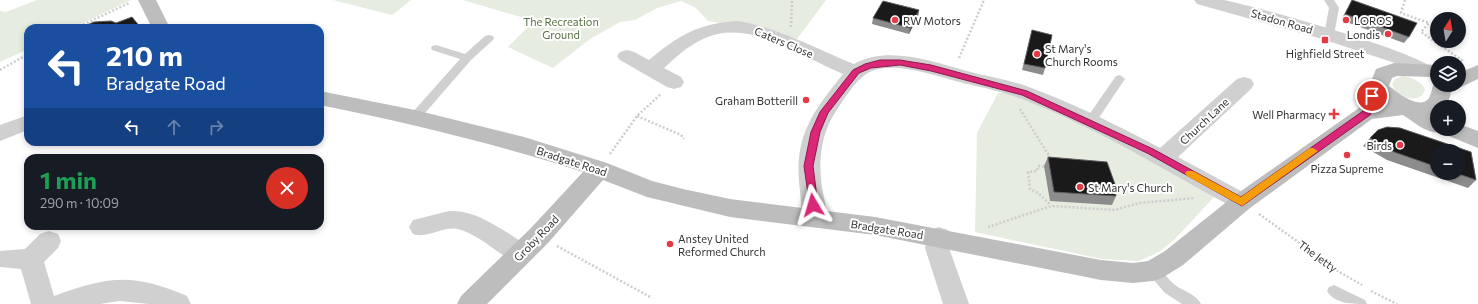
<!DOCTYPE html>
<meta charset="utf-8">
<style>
body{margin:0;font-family:Commissioner,sans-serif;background:#242831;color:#f1f3f6;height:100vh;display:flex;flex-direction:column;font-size:15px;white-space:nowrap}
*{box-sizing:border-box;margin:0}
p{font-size:13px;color:#9ea1a6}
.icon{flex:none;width:22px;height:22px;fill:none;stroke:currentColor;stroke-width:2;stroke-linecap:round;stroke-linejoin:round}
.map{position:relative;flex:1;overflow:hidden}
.side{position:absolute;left:24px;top:154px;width:300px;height:76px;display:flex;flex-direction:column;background:#171b24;border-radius:12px;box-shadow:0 2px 6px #0003}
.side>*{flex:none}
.top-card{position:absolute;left:24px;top:24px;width:300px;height:122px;border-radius:12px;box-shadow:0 2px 6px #0003;background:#1a4fa0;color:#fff;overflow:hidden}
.needle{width:26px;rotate:11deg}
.fabs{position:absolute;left:1430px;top:12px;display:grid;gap:8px}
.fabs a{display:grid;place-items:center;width:36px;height:36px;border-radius:50%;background:#171b24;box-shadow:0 2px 6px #0003;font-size:20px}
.pin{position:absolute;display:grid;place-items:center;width:34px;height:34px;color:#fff;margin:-17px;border:2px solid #fff;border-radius:50%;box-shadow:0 1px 4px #0007}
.me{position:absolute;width:44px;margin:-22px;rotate:353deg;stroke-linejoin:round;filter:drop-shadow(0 0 3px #0008)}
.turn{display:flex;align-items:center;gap:14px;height:84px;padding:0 16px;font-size:18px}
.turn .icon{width:52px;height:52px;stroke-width:2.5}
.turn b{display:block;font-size:28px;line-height:34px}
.lanes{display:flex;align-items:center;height:38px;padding:0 16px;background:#0003;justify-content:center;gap:20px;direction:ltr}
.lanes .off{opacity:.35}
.round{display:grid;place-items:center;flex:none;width:42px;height:42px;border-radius:21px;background:#242831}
.headline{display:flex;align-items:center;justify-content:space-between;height:68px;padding:0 16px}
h1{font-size:24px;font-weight:700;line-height:30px;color:#1e9e55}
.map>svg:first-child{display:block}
.green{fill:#e6ecdf}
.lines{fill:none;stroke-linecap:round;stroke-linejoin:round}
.path{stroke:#cdcdcd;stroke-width:2.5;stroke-dasharray:2 2;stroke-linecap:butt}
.lane{fill:#d0d0d0;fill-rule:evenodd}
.street{fill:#d0d0d0;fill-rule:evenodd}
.secondary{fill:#bdbdbd;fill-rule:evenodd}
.wall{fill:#8c8c8c;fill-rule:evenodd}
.shaded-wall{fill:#5f5f5f}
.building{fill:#1a1a1a;stroke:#5f5f5f}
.route{fill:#db2777;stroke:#8e194d}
.slow{fill:#f59e0b}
.poi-dot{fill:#e63946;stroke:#fff;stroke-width:1.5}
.labels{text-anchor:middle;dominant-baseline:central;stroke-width:4;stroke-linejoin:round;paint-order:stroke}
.poi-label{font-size:11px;fill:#333;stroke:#fff;text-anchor:start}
.park-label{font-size:11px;fill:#56703f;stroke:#fff}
.street-label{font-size:11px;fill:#333;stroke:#fff}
</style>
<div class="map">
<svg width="1478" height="304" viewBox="0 0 1478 304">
<rect width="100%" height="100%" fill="#fff"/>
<!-- green -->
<g class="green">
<path d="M37,0h94l-59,28h-44v21l-28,13v-51l6,1z"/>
<path d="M333,0h78l-19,15z"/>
<path d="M463,0h363l-29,39 -49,-12 -40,-6 -12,-13 -15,-7 -24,7 -22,12 -15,2 -30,17 -37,29 -45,-21 26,-26z"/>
<path d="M1403,76c9,2 19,5 22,14 -6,16 -29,7 -33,-6l3,-5z"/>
<path d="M998,93h27l29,13 161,90 -40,43 -16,13 -20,9 -37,-2 -127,-27 2,-99z"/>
</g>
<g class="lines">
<!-- path -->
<g class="path">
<path d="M1405,0l-4,13 28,10 -8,9 42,29"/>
<path d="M791,27l1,-27"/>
<path d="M76,28l53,-25"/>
<path d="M959,58l25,-58"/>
<path d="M0,70l28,-16"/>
<path d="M1020,109l31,50"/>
<path d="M637,116l44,19 3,4"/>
<path d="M610,154l27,-38 24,-22"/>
<path d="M1048,167l-10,-1 -1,5 -9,1 2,17 8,4 13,12"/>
<path d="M1259,214l56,40 9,9 38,22"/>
<path d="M988,227l63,-21 64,4 24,-7 56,-5"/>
<path d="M557,246l95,52"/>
<path d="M1371,291l26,13"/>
</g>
<!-- lane -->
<g class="lane">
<path d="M1324,0h10l5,8 -5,27 -5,3 -5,-3 5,-27z"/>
<path d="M489,35l4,1 1,2 -1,2 -22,20 -52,60h-8l-2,-3 2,-3 49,-55 -28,-9 -1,-2 1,-2 4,-1 29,9 20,-18z"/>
<path d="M1120,75l5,4 -31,46h-8l-2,-3 2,-3 30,-43z"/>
<path d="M1153,265c10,4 14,14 22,20 8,6 21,9 26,19h-19l-17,-11 -19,-22 2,-4z"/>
<path d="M1334,285l31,15 2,4c-13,0 -33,0 -40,-13l2,-4z"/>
</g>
<!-- street -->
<g class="street">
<path d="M1194,0c10,0 21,0 30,0 30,6 200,53 212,71l-3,5 -7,1 -7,-1 -21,-12 -76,-25 -125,-35z"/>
<path d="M738,21c44,8 76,27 116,43 34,-19 79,-2 113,7 22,6 45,9 67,18 43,16 85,37 126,59l77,-69 7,-2 7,2 3,5 -3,5 -73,68 72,39 4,6 -4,6 -8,3 -8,-3c-70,-38 -140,-82 -215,-110 -21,-8 -45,-12 -67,-18 -21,-6 -59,-18 -80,-9 -15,6 -27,27 -36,40 -15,23 -18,49 -14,76 2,12 7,26 1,38l-8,2 -8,-2c-6,-10 -6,-22 -7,-34 -7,-53 11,-77 43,-117 -42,-17 -93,-57 -140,-35 -15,7 -27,18 -39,29l17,9 3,5 -3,5 -7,2 -7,-2 -47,-27 -3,-4 3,-4 7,-2 7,2 15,8c30,-25 50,-37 89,-39z"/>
<path d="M28,115v15l-28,11v-16z"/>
<path d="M449,211c29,-2 57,22 81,36l3,7 -3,7 -9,3 -9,-3c-15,-9 -37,-28 -54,-32 -16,-3 -29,10 -45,5l-4,-7 4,-7z"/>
<path d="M939,227l9,3 3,7 -2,11 20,56h-26l-18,-56 5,-18z"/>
<path d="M49,231l9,3 3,7 -3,7 -14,14 10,34c55,-20 79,-23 133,0l4,8h-42l-29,-3 -20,3h-69l-10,-35 -21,-2v-16l25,-2 15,-15z"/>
</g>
<!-- secondary -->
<g class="secondary">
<path d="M138,0h18l14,28h-18z"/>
<path d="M1394,63l43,2v12l-40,-1 -5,2 -3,8 3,2c7,6 31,24 38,8 2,-5 2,-10 5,-15h2v4h22v-12l19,-8v14l-19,9 -7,-2c-1,8 -2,14 -8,21h-7v5l-4,2 4,2v13h22v-5l19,7v17l-34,-14 -1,-2c-14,4 -29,-10 -40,-17l-31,4 -122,89 -67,57 -21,13 -9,3 -20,2 -32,-3 -226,-45 -145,-18 -83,-20 -44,-17 -55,63 -61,61h-30l4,-8 69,-67 53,-57c-87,-28 -174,-49 -263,-67v-14l95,19 109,27 83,26 45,18 31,8 47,10 145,18 226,43 32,3 15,-2 17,-10 69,-55 125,-88 25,-5 -15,-16 7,-18z"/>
</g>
</g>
<!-- wall -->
<g class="wall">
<path d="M1352,0l57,37 -5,6 -63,-23z"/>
<path d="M919,10l-1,6 -9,18 -37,-10 1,-6z"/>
<path d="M1032,30l13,38 -2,7 -21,-5z"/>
<path d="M1387,127l13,1 71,24 5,28 -8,8 -81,-28 -24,-14 7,-8 8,-8zM1437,151h22v22h-22z"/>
<path d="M1048,157l68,30 -2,2 2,7 -4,9 -62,-4 -6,-35z"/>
</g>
<!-- shaded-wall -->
<path class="shaded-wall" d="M919,10l-1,6 -9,18 1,-6z"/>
<!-- building -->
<g class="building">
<path d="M1352,0l65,23 -8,14 -64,-23z"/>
<path d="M883,1l36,9 -9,18 -37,-10z"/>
<path d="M132,17l9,11h-61l14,-6 17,-1 5,2z"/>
<path d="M1032,30l20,5 -7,33 -21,-4z"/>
<path d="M1387,127l13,1 71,24 5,28 -20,-7h3v-22h-22v16l-43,-15 -24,-14 8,-8z"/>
<path d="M1048,157l59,5 9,25h-2l2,9 -62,-4z"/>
</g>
<!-- route -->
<path class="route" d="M880,60h20l31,5 96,26 126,58 88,48 122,-86 6,-17 3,-1 5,3 -7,19 -128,91 -95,-53 -125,-58 -91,-24 -31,-6 -29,3 -12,5 -31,40 -8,19 -7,34 5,39 -5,4 -3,-1 -6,-42 7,-34 9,-20 33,-42 12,-6z"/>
<!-- slow -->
<path class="slow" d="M1310,148h3l5,3 -76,55 -55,-30 -2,-3 2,-2h6l48,26z"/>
<!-- markers -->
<g class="poi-dot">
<circle cx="895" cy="20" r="4"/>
<circle cx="1346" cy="20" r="4"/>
<circle cx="1388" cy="34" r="4"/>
<rect x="1321" y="36" width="8" height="8" rx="2"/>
<circle cx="1037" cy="54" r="4"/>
<circle cx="806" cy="100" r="4"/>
<path d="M1332 108h4v4h4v4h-4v4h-4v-4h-4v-4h4z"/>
<circle cx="1400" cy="145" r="4"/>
<circle cx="1347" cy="155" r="4"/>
<circle cx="1080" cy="187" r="4"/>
<circle cx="670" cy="244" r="4"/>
</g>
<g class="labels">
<!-- poi labels -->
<g class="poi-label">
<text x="903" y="20">RW Motors</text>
<text x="1354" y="20">LOROS</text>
<text x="1380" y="34" text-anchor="end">Londis</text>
<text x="1045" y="48">St Mary's<tspan x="1045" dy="13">Church Rooms</tspan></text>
<text x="1325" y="53" text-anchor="middle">Highfield Street</text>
<text x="798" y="100" text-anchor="end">Graham Botterill</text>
<text x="1326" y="114" text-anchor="end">Well Pharmacy</text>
<text x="1392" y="145" text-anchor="end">Birds</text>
<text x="1347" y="168" text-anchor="middle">Pizza Supreme</text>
<text x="1088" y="187">St Mary's Church</text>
<text x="678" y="238">Anstey United<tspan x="678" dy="13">Reformed Church</tspan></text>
</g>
<!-- park labels -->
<g class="park-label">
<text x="561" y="21">The Recreation<tspan x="561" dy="13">Ground</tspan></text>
</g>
<!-- street labels -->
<g class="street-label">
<text transform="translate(1282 21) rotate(16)">Stadon Road</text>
<text transform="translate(784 42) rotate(23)">Caters Close</text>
<text transform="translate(1204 121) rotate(-43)">Church Lane</text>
<text transform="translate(572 161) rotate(18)">Bradgate Road</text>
<text transform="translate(887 229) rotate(9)">Bradgate Road</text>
<text transform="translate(536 238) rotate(-46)">Groby Road</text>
<text transform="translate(1318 256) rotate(36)">The Jetty</text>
</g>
</g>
</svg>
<div class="fabs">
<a><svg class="needle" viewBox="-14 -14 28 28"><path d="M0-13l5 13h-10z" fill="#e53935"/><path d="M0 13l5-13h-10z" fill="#9ea1a6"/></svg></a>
<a><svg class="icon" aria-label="layers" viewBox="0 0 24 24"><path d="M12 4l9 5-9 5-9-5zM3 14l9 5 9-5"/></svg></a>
<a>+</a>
<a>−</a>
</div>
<div class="pin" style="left:1372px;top:96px;background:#d93025"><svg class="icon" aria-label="arrive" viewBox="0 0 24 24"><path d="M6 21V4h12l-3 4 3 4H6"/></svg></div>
<svg class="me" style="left:813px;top:205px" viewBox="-20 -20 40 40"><path d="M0-17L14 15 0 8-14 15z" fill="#db2777" stroke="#fff" stroke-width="4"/></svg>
<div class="top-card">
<div class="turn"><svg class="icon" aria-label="left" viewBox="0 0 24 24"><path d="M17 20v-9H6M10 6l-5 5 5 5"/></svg><div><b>210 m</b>Bradgate Road</div></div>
<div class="lanes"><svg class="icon" aria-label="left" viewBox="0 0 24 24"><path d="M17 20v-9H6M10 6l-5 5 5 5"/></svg><svg class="icon off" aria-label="ahead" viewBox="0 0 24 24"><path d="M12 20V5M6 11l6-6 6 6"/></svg><svg class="icon off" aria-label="right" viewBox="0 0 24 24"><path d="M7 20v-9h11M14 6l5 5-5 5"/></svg></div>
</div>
<section class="side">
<div class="headline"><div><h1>1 min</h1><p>290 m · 10:09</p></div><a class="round" style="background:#d93025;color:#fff"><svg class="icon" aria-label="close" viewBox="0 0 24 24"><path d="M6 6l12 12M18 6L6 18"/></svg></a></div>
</section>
</div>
